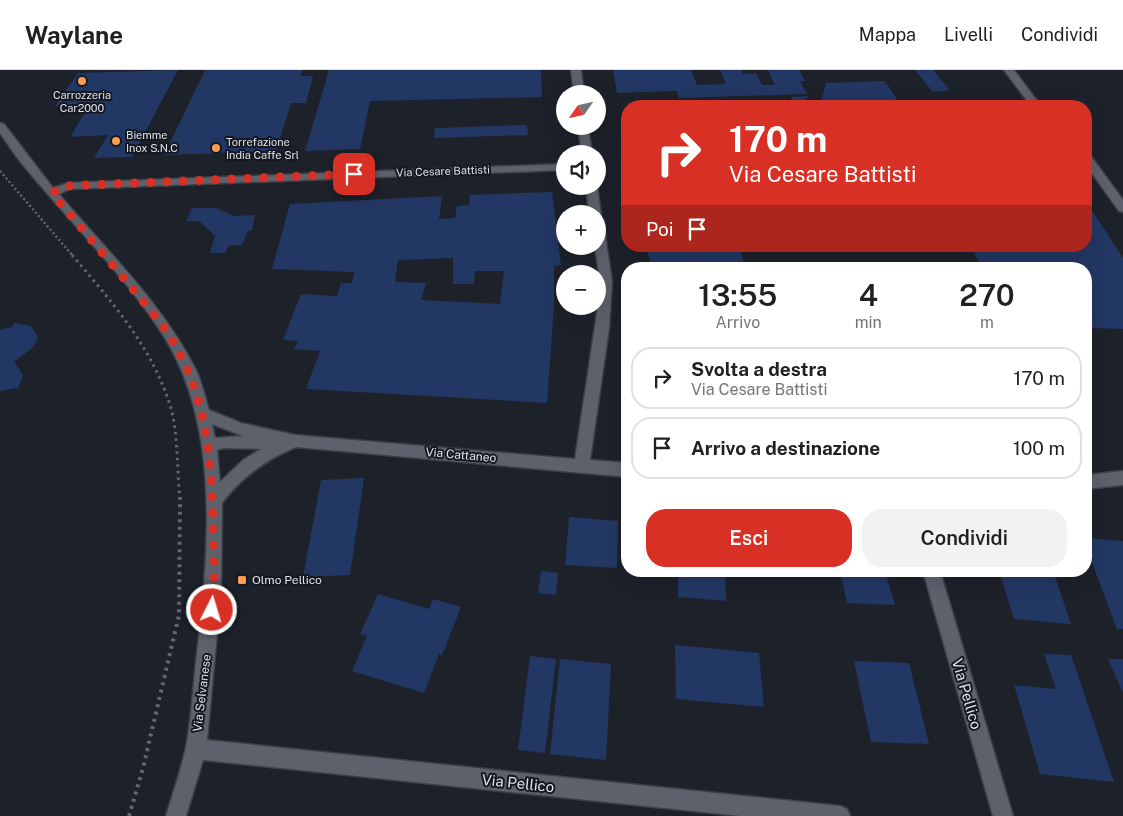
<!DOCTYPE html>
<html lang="it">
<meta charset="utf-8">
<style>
body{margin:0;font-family:"Public Sans",sans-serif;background:#f2f2f2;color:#202124;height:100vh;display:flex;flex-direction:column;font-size:19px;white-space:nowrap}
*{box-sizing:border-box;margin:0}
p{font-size:16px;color:#757577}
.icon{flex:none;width:28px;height:28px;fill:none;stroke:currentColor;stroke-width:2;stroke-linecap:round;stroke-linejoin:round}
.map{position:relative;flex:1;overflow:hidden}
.details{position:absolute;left:621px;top:192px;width:471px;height:315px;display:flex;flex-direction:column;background:#fff;border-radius:20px;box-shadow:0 5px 20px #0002}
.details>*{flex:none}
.guide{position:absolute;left:621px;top:30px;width:471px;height:152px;border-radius:20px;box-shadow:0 5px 20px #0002;background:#d93025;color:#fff;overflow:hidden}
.needle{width:32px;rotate:236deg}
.controls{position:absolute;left:556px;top:15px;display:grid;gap:10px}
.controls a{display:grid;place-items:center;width:50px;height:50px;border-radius:50%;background:#fff;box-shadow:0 5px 20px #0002;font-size:25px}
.pin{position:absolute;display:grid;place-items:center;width:42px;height:42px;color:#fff;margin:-21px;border-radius:10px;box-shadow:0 2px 8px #0006}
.me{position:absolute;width:55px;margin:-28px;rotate:5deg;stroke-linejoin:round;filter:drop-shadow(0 0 4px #0008)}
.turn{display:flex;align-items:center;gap:18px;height:105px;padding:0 25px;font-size:22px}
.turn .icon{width:65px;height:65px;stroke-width:2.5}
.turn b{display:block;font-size:35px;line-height:42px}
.then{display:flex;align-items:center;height:48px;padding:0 25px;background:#0003;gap:10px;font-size:19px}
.eta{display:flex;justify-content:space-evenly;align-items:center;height:85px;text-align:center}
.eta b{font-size:30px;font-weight:600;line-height:35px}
.cta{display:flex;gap:10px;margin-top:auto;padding:10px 25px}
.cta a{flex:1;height:58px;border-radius:20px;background:#d93025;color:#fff;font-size:20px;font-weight:600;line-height:58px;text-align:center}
.cta a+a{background:#f2f2f2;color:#202124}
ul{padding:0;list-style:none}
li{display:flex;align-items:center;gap:15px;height:62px;margin:0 10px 8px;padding:0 15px;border:2px solid #e0e0e0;border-radius:20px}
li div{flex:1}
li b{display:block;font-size:19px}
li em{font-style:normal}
header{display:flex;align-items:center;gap:30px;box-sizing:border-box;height:70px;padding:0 25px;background:#fff;border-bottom:1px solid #e0e0e0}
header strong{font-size:24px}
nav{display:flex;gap:28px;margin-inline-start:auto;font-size:18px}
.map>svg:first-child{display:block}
.building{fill:#233764;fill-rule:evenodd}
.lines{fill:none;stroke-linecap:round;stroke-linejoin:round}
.minor-casing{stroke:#3b3f45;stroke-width:3}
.path-far2{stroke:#64676f;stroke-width:2.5;stroke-dasharray:2 2.5;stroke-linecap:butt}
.path-far1{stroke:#64676f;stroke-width:3;stroke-dasharray:2.5 4;stroke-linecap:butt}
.path{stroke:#64676f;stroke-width:4;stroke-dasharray:3 4.5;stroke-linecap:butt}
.minor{fill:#5c616b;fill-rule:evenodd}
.route{stroke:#d93025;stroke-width:9;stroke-dasharray:0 16.2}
.poi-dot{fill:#fe9c57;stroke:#141820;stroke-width:2}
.labels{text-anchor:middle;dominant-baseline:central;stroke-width:4;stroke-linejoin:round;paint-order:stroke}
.far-poi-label{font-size:11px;fill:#dfe2e7;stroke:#141820;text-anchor:start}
.far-street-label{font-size:11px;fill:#dfe2e7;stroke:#141820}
.street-label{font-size:12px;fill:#dfe2e7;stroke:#141820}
.poi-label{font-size:12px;fill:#dfe2e7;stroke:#141820;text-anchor:start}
.near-street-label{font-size:15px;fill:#dfe2e7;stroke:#141820}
</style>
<header>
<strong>Waylane</strong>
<nav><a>Mappa</a><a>Livelli</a><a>Condividi</a></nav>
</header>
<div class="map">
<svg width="1123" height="746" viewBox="0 0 1123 746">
<rect width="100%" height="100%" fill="#1d212a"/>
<!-- building -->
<g class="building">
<path d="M178,0l-46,87 -38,1 14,-23 -38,2 20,-32 -35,1 23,-33z"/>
<path d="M205,0h97l-2,6h13l-7,27h-15l-15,48 -112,4z"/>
<path d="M329,0h212l1,27 -172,4 -10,48 -55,2z"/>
<path d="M613,0h78l6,15 29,-1 -6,-14h21l2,4 13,-1 6,12h13l-7,-15h31l6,11h-5l7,13 -128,4 -2,-7 -60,2z"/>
<path d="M915,0h18l17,20 -17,2z"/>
<path d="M885,11l16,25h-81l6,-23z"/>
<path d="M808,26l-5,10h-15l4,-9z"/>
<path d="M623,40h5v20l-2,1z"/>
<path d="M527,55l1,10 -94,3 1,-10z"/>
<path d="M552,122l9,73 -7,1v39l-7,98 -241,-14 14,-38 -26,-2 4,-8 -15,-1 18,-46 36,2 4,-13h11l2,-11 -82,-3 18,-65 152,-8 -3,23 16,-1 2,-12 12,-1 1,-10zM453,188v26h21l1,-13h29l-4,33 -79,-4 5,-17 -31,-1 3,-22z"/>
<path d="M1086,131l37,57v71l-37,-1v-59h-104l-11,-23h115z"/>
<path d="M192,138h24l18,8 21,-1 -3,15 -4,1 -6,14 -14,1 -3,7h-15l5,-17 -16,-15h-13z"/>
<path d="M647,176h92l7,23h-95z"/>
<path d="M14,253l17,3 7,11 -5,10 -19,15 9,13 -5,13 -18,3v-61l12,-3z"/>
<path d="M364,408l-14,97 -47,2 18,-97z"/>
<path d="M569,447l49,4 -1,47 -52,-3z"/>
<path d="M1086,468l37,3v88h-6l-31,-82z"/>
<path d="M541,501l17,2 -2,22 -18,-2z"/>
<path d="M678,501h47l1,30 -48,-4z"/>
<path d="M840,501h45l10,34 -48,-2z"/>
<path d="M999,501h54l18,53 -57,-5z"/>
<path d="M378,524l51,15 4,-10 28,8 -19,48 -3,-1 -15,39 -72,-22 15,-35 -7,-2z"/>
<path d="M675,575l84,8 5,54 -88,-8z"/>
<path d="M1044,584l27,1 43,127 -74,-8 -26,-89 42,4z"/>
<path d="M530,586l26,3 -11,94 -27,-3z"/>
<path d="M560,589l51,5 -5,96 -56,-6z"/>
<path d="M1108,589h15v34z"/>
<path d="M854,591l55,2 20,81 -58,-2z"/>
</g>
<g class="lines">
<defs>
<g id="minor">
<path d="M571,0h10l3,24h-10z"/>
<path d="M1004,0h10l27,36h-10z"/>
<path d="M0,53l4,1 49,64 15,-5 497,-19v6l-495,19 -11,5c48,57 103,109 137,176 6,13 9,27 13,40l32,13 54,12 280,24 23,-153 2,-24 -5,-36h3v-23l6,4 8,55 -3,46 -19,132 38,3v14l-332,-30c-31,13 -54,30 -74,56l-1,88 -14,149 633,66 7,3 3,7h-109l-538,-56 -17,56h-20c7,-23 15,-46 20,-69 6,-31 7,-62 11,-94 12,-99 23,-224 -31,-313 -39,-64 -103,-124 -150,-184l-16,-23zM212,354l31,12 -28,2zM224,378l37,1 -18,11 -23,22 -3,-32z"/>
<path d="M578,56h10l4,28h-10z"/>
<path d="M1086,84l4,1 33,45v12l-4,-1 -33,-46z"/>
<path d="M586,116h11l4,28 -2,3 -1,-3h-9z"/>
<path d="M1123,401v14l-37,4v-14z"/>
<path d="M923,501h17l73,245h-20z"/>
</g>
</defs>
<!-- minor casing -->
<use href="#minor" class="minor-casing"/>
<!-- path-far2 -->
<path class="path-far2" d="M0,101l73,85"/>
<!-- path-far1 -->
<path class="path-far1" d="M72,185c40,47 83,95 100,157 6,25 5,60 8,87"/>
<!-- path -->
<path class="path" d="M129,746l14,-48 36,-153 1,-117"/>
<!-- minor -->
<use href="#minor" class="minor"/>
</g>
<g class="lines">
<!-- route -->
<path class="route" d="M212,540c3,-26 2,-53 1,-79 -1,-79 -7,-148 -56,-213l-105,-125 16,-7 19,-1 267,-11"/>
</g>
<!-- markers -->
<g class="poi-dot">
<circle cx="82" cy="11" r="5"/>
<circle cx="116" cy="71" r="5"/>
<circle cx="216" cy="78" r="5"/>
<rect x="237" y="505" width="10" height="10" rx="2.5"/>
</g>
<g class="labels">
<!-- far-poi labels -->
<g class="far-poi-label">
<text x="82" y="25" text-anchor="middle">Carrozzeria<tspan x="82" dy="13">Car2000</tspan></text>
<text x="126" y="65">Biemme<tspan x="126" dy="13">Inox S.N.C</tspan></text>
<text x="226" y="72">Torrefazione<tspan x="226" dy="13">India Caffe Srl</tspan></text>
</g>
<!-- far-street labels -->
<g class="far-street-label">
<text transform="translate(443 101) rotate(-2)">Via Cesare Battisti</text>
</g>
<!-- street labels -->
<g class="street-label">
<text transform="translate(461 385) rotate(5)">Via Cattaneo</text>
<text transform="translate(202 623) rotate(-83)">Via Selvanese</text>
</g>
<!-- poi labels -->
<g class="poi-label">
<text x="252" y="510">Olmo Pellico</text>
</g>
<!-- near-street labels -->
<g class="near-street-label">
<text transform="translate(967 624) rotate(74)">Via Pellico</text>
<text transform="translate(518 713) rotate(6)">Via Pellico</text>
</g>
</g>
</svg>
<div class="controls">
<a><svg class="needle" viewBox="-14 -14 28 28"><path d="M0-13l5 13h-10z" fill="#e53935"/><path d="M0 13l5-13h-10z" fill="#757577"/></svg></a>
<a><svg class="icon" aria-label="sound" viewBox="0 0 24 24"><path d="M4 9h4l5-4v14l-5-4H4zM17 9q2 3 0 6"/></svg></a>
<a>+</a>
<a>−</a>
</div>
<div class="pin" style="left:354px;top:104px;background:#d93025"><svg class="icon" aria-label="arrive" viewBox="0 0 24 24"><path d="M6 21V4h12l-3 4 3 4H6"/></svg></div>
<svg class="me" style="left:212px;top:540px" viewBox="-20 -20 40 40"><circle r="17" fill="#d93025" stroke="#fff" stroke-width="3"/><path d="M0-11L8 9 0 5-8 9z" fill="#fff"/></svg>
<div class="guide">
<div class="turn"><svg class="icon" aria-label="right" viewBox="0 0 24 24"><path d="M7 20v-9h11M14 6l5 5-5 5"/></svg><div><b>170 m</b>Via Cesare Battisti</div></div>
<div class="then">Poi<svg class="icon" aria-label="arrive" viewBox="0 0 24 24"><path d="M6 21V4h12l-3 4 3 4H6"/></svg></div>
</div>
<section class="details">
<div class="eta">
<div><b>13:55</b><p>Arrivo</p></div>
<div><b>4</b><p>min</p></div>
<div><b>270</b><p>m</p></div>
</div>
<ul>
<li><svg class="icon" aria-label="right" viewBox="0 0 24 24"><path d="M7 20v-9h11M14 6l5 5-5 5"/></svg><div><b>Svolta a destra</b><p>Via Cesare Battisti</p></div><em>170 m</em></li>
<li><svg class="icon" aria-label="arrive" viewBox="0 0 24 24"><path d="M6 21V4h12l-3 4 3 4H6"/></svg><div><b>Arrivo a destinazione</b></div><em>100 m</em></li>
</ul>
<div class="cta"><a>Esci</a><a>Condividi</a></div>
</section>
</div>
